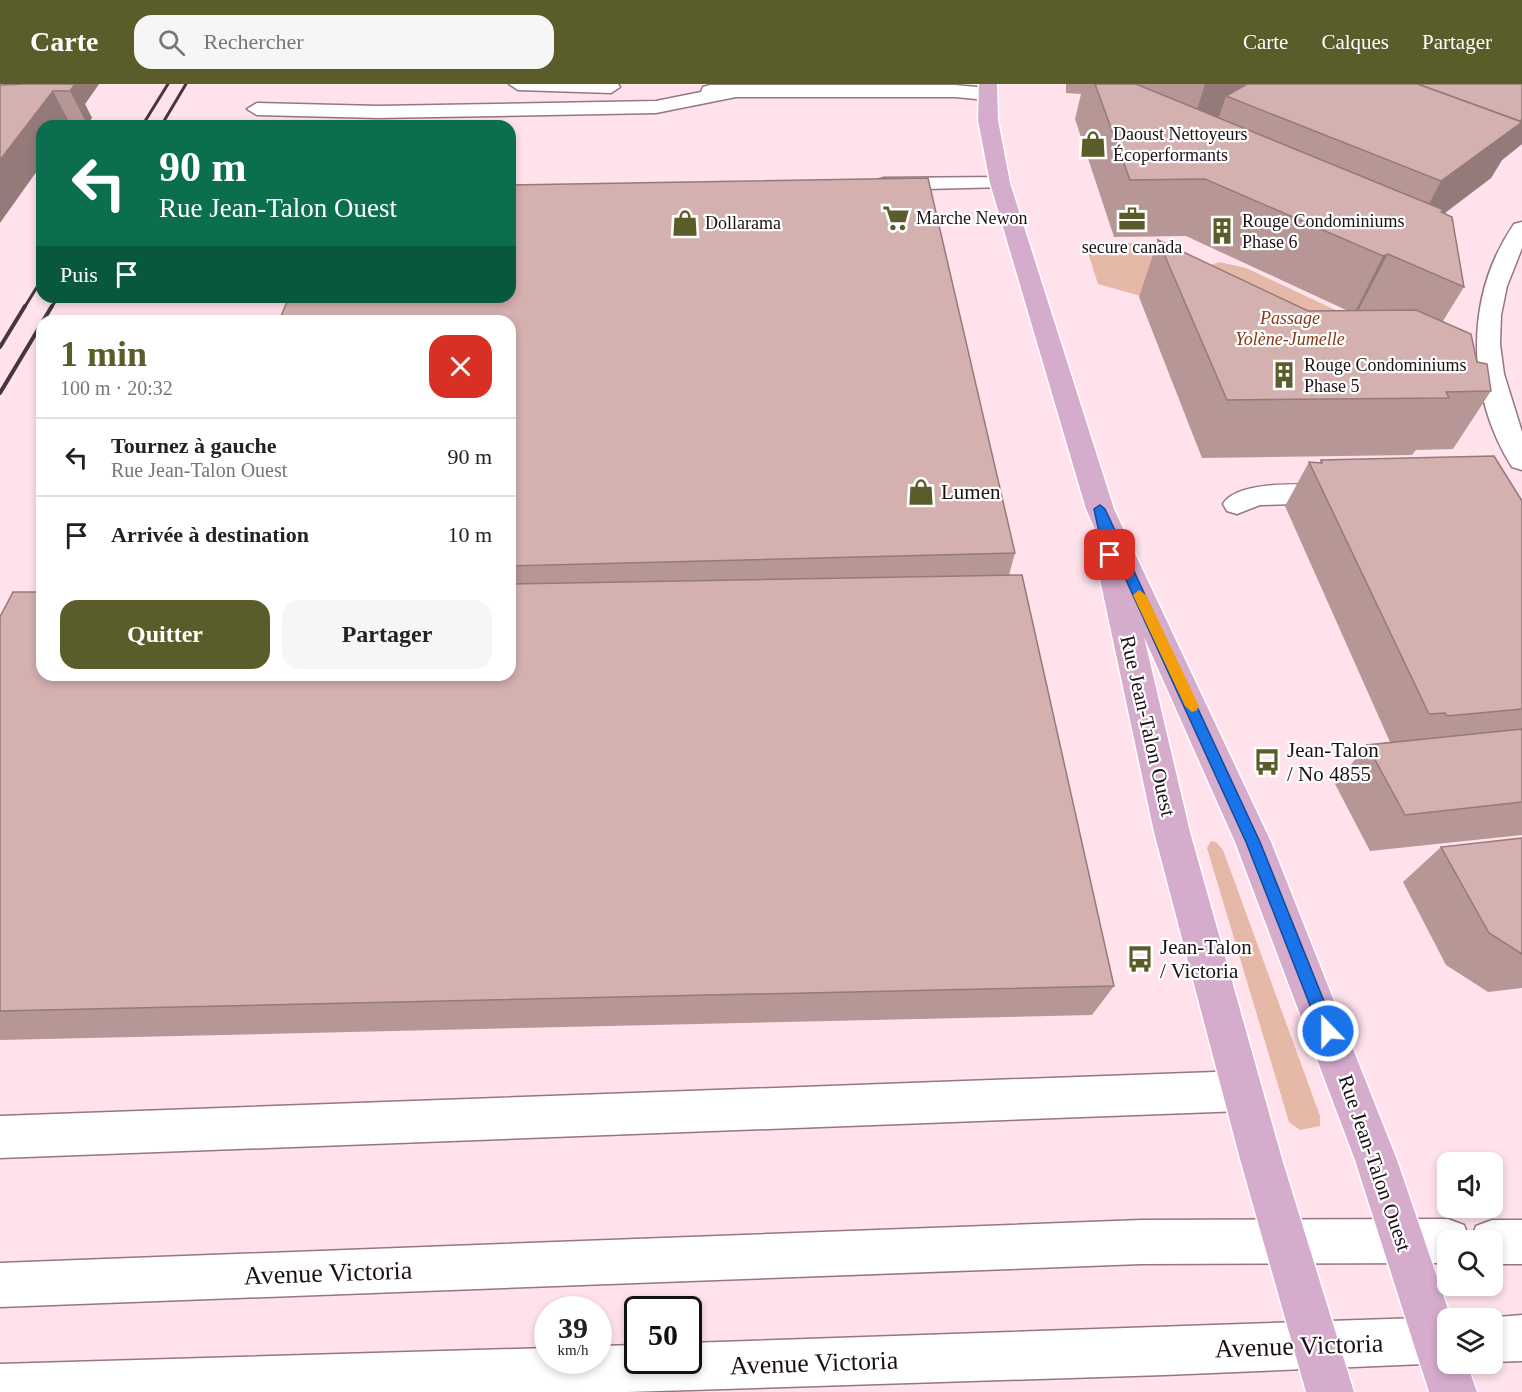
<!DOCTYPE html>
<html lang="fr">
<meta charset="utf-8">
<style>
body{margin:0;font-family:"Times New Roman",serif;background:#f6f6f6;color:#222;height:100vh;display:flex;flex-direction:column;font-size:22px;white-space:nowrap}
*{box-sizing:border-box;margin:0}
p{font-size:20px;color:#767676}
.icon{flex:none;width:33px;height:33px;fill:none;stroke:currentColor;stroke-width:2;stroke-linecap:round;stroke-linejoin:round}
.map{position:relative;flex:1;overflow:hidden}
.side{position:absolute;left:36px;top:231px;width:480px;height:366px;display:flex;flex-direction:column;background:#fff;border-radius:18px;box-shadow:0 3px 9px #0003}
.side>*{flex:none}
.banner{position:absolute;left:36px;top:36px;width:480px;height:183px;border-radius:18px;box-shadow:0 3px 9px #0003;background:#0b6e4f;color:#fff;overflow:hidden}
.buttons{position:absolute;left:1437px;top:1068px;display:grid;gap:12px}
.buttons a{display:grid;place-items:center;width:66px;height:66px;border-radius:12px;background:#fff;box-shadow:0 3px 9px #0003;font-size:30px}
.speed{position:absolute;left:534px;top:1212px;display:flex;gap:12px;font-size:30px;font-weight:700;text-align:center}
.speed>*{display:grid;place-content:center;width:78px;height:78px;border-radius:50%;background:#fff;box-shadow:0 3px 9px #0003;line-height:1}
.speed small{font-size:15px;font-weight:400}
.speed .limit{border:3px solid #111;border-radius:9px;background:#fff;color:#111}
.pin{position:absolute;display:grid;place-items:center;width:51px;height:51px;color:#fff;margin:-26px;border-radius:12px;box-shadow:0 3px 9px #0006}
.me{position:absolute;width:66px;margin:-33px;rotate:338deg;stroke-linejoin:round;filter:drop-shadow(0 0 4px #0008)}
.turn{display:flex;align-items:center;gap:21px;height:126px;padding:0 24px;font-size:27px}
.turn .icon{width:78px;height:78px;stroke-width:2.5}
.turn b{display:block;font-size:42px;line-height:51px}
.then{display:flex;align-items:center;height:57px;padding:0 24px;background:#0003;gap:12px;font-size:22px}
.round{display:grid;place-items:center;flex:none;width:63px;height:63px;border-radius:18px;background:#f6f6f6}
.head{display:flex;align-items:center;justify-content:space-between;height:102px;padding:0 24px}
h1{font-size:36px;font-weight:700;line-height:45px;color:#5a5c29}
.primary-button{display:flex;gap:12px;margin-top:auto;padding:12px 24px}
.primary-button a{flex:1;height:69px;border-radius:18px;background:#5a5c29;color:#fff;font-size:24px;font-weight:700;line-height:69px;text-align:center}
.primary-button a+a{background:#f6f6f6;color:#222}
ul{padding:0;list-style:none}
li{display:flex;align-items:center;gap:18px;height:78px;padding:0 24px;border-top:2px solid #e0e0e0}
li div{flex:1}
li b{display:block;font-size:22px}
li em{font-style:normal}
header{display:flex;align-items:center;gap:36px;box-sizing:border-box;height:84px;padding:0 30px;background:#5a5c29;color:#fff}
header strong{font-size:28px}
nav{display:flex;gap:33px;margin-inline-start:auto;font-size:21px}
.search{width:420px;height:54px;background:#f6f6f6;display:flex;align-items:center;gap:15px;box-sizing:border-box;padding:0 21px;border-radius:18px;color:#767676;font-size:22px}
.map>svg:first-child{display:block}
.green{fill:#e6b8a7}
.lines{fill:none;stroke-linecap:round;stroke-linejoin:round}
.minor-casing{stroke:#967680;stroke-width:3}
.major-casing{stroke:#fff;stroke-width:3}
.minor{fill:#fff;fill-rule:evenodd}
.major{fill:#d6accd;fill-rule:evenodd}
.rail-far1{stroke:#46373c;stroke-width:3}
.rail{stroke:#46373c;stroke-width:4}
.wall{fill:#b69796}
.shaded-wall{fill:#947b7a}
.building{fill:#d4b0af;stroke:#947b7a;stroke-width:1.5}
.route{fill:#1a73e8;stroke:#114b97;stroke-width:1.5}
.slow{fill:#f59e0b}
.labels{text-anchor:middle;dominant-baseline:central;stroke-width:4.5;stroke-linejoin:round;paint-order:stroke}
.far-poi-label{font-size:18px;fill:#1c1014;stroke:#fff;text-anchor:start}
.far-park-label{font-size:18px;font-style:italic;fill:#873814;stroke:#fff}
.poi-label{font-size:21px;fill:#1c1014;stroke:#fff;text-anchor:start}
.street-label{font-size:21px;fill:#1c1014;stroke:#fff}
.near-street-label{font-size:26px;fill:#1c1014;stroke:#fff}
</style>
<header>
<strong>Carte</strong>
<div class="search"><svg class="icon" aria-label="search" viewBox="0 0 24 24"><circle cx="10" cy="10" r="6"/><path d="M15 15l6 6"/></svg>Rechercher</div>
<nav><a>Carte</a><a>Calques</a><a>Partager</a></nav>
</header>
<div class="map">
<svg width="1522" height="1308" viewBox="0 0 1522 1308">
<rect width="100%" height="100%" fill="#ffe2eb"/>
<!-- green -->
<g class="green">
<path d="M1085,159h67l3,6 53,17 11,-4 27,6 164,77 -248,-43 -64,-18z"/>
<path d="M1211,757l5,1 7,8 97,266v10l-20,4 -11,-8 -82,-274z"/>
</g>
<g class="lines">
<defs>
<g id="minor">
<path d="M509,0h109l2,3 -9,6 -93,-3z"/>
<path d="M710,1h245l32,3 9,6 -9,6 -32,-3h-219l-80,16 -278,5 -121,-3 -10,-6 10,-6 121,3 278,-5 45,-9 2,-5z"/>
<path d="M1000,93l7,2 3,4 -3,4 -123,3 -7,-2 -3,-4 3,-4 7,-2z"/>
<path d="M1522,138v26l-15,38 -6,29 -1,29 4,30 18,58v38l-10,-3c-46,-74 -48,-170 2,-243z"/>
<path d="M1335,401l10,2 4,7 -4,7 -10,2 -75,2 -23,9 -10,-3 -4,-7c15,-25 85,-19 112,-19z"/>
<path d="M1242,987l14,6 6,14 -6,14 -14,6 -1242,47v-42z"/>
<path d="M1448,1135l16,6 6,15h-22v23l-307,1 -1141,43v-44l1141,-43z"/>
<path d="M1492,1136h30v44h-30v-24h-21l5,-14z"/>
<path d="M1522,1231v46l-30,1v-44h-6z"/>
<path d="M1448,1233l4,1h-4v45l-284,12 -537,17h-627v-28l548,-16v12h50v-14l40,-1v15h50v-17z"/>
</g>
<path id="major" d="M979,0h18l1,36 12,63 104,326 157,333 126,318 54,158h-3v46h19l10,28h-48l-74,-232 -120,-318 -91,-205 46,195 92,327 72,233h-48l-66,-233 -86,-327 -56,-262 5,-8 6,-1 -23,-52 -96,-326 -12,-63z"/>
</defs>
<!-- minor casing -->
<use href="#minor" class="minor-casing"/>
<!-- major casing -->
<use href="#major" class="major-casing"/>
<!-- minor -->
<use href="#minor" class="minor"/>
<!-- major -->
<use href="#major" class="major"/>
<!-- rail-far1 -->
<g class="rail-far1">
<path d="M142,42l26,-42"/>
<path d="M161,42l25,-42"/>
<path d="M24,224l18,-29"/>
<path d="M51,224l7,-11"/>
</g>
<!-- rail -->
<g class="rail">
<path d="M43,237l9,-15"/>
<path d="M0,263l25,-41"/>
<path d="M0,309l42,-70"/>
</g>
</g>
<!-- wall -->
<g class="wall">
<path d="M24,0h75l-14,20 7,14 -5,6h-17l-1,2h-27z"/>
<path d="M1066,0h456v60l-20,16 -11,18 -47,36 20,73 -21,34 34,41 14,29 -38,58 -37,1 -4,5 -210,3 -63,-161 19,-57 150,71 38,-1 -160,-74 -72,1 -39,-118 6,-25 -15,-1z"/>
<path d="M510,237l505,232 -6,22 105,411 -22,29 -1092,25v-423l510,58z"/>
<path d="M1321,376l201,41v334l-152,16 -35,-67 32,-39 23,-3 -105,-236 24,-44 10,1z"/>
<path d="M1522,754v150l-34,4 -42,-27 -43,-83 38,-35z"/>
</g>
<!-- shaded-wall -->
<g class="shaded-wall">
<path d="M58,0h41l-14,20 7,14 -5,6 -17,-33z"/>
<path d="M1205,0h49l-28,12 -7,21 -30,18z"/>
<path d="M53,7l17,33 -1,2h-27v38l-42,59v-63z"/>
<path d="M1522,35v25l-20,16 -11,18 -80,60 30,-57z"/>
<path d="M1388,170l-30,57 -4,3 29,-58z"/>
</g>
<!-- building -->
<g class="building">
<path d="M24,0h51l-5,7h-17l-53,69v-75z"/>
<path d="M1095,0h41l308,126 -3,2 11,5 12,70 -76,-33 -5,2 -178,-77 -75,1z"/>
<path d="M1247,0h171l104,38 -81,59 -215,-85z"/>
<path d="M1418,0h104v35l-2,2z"/>
<path d="M928,94l87,375 -505,13v-245h-231l10,-24h221v-112z"/>
<path d="M1158,156l150,71 108,-1 55,24 6,28 10,2 4,27 -45,1 3,6 -222,2z"/>
<path d="M1494,372l28,45v208l-75,7 -2,-3 -16,1 -120,-252 13,1 -1,-3z"/>
<path d="M1022,491l92,411 -1114,25v-394l13,-25h29v83h468v-91z"/>
<path d="M1522,645v73l-117,13 -38,-70z"/>
<path d="M1522,754v116l-33,-21 -48,-86z"/>
</g>
<!-- route -->
<path class="route" d="M1100,421l5,4 155,333 76,189 -3,5 -5,3 -6,-3 -76,-194 -131,-286 -5,3 -6,-4 -10,-46z"/>
<!-- slow -->
<path class="slow" d="M1139,506l7,5 53,111 -2,4 -5,2 -7,-6 -52,-111z"/>
<!-- icons -->
<defs>
<symbol id="shop-bare" viewBox="-9 -9 18 18"><path d="M-5-2.5h2.3a2.7 3.5 0 0 1 5.4 0H5L5.5 6h-11ZM-1.5-2.5h3a1.5 2.3 0 0 0-3 0Z" fill="#5a5c29" stroke="#fff" stroke-width="2.5" paint-order="stroke"/></symbol>
<symbol id="supermarket-bare" viewBox="-9 -9 18 18"><path d="M-6-5.5h2.5l.6 2H6L4.5 2H-2.5L-4.4-4H-6ZM-1.5 3.2a1.3 1.3 0 1 0 .1 0ZM3 3.2a1.3 1.3 0 1 0 .1 0Z" fill="#5a5c29" stroke="#fff" stroke-width="2.5" paint-order="stroke"/></symbol>
<symbol id="office-bare" viewBox="-9 -9 18 18"><path d="M-6-3h4V-5.5h4V-3h4V5H-6ZM-1-4.5V-3h2v-1.5ZM-6 0V1H6V0Z" fill="#5a5c29" stroke="#fff" stroke-width="2.5" paint-order="stroke"/></symbol>
<symbol id="building-bare" viewBox="-9 -9 18 18"><path d="M-4-6H4V6H1V3H-1V6H-4ZM-2.5-4.3h1.7v1.8h-1.7ZM.8-4.3h1.7v1.8H.8ZM-2.5-1h1.7V.8h-1.7ZM.8-1h1.7V.8H.8Z" fill="#5a5c29" stroke="#fff" stroke-width="2.5" paint-order="stroke"/></symbol>
<symbol id="bus-bare" viewBox="-9 -9 18 18"><path d="M-5-6H5V4H4V6H2V4H-2V6H-4V4H-5ZM-3.5-4V0h7V-4ZM-3.5 1.2v1.5H-2V1.2ZM2 1.2v1.5H3.5V1.2Z" fill="#5a5c29" stroke="#fff" stroke-width="2.5" paint-order="stroke"/></symbol>
</defs>
<g fill-rule="evenodd">
<use href="#shop-bare" x="1074" y="41" width="38" height="38"/>
<use href="#supermarket-bare" x="877" y="115" width="38" height="38"/>
<use href="#office-bare" x="1113" y="116" width="38" height="38"/>
<use href="#shop-bare" x="666" y="120" width="38" height="38"/>
<use href="#building-bare" x="1203" y="128" width="38" height="38"/>
<use href="#building-bare" x="1265" y="272" width="38" height="38"/>
<use href="#shop-bare" x="902" y="389" width="38" height="38"/>
<use href="#bus-bare" x="1248" y="659" width="38" height="38"/>
<use href="#bus-bare" x="1121" y="856" width="38" height="38"/>
</g>
<g class="labels">
<!-- far-poi labels -->
<g class="far-poi-label">
<text x="1113" y="50">Daoust Nettoyeurs<tspan x="1113" dy="21">Écoperformants</tspan></text>
<text x="916" y="134">Marche Newon</text>
<text x="1242" y="137">Rouge Condominiums<tspan x="1242" dy="21">Phase 6</tspan></text>
<text x="705" y="139">Dollarama</text>
<text x="1132" y="163" text-anchor="middle">secure canada</text>
<text x="1304" y="281">Rouge Condominiums<tspan x="1304" dy="21">Phase 5</tspan></text>
</g>
<!-- far-park labels -->
<g class="far-park-label">
<text x="1290" y="234">Passage<tspan x="1290" dy="21">Yolène-Jumelle</tspan></text>
</g>
<!-- poi labels -->
<g class="poi-label">
<text x="941" y="408">Lumen</text>
<text x="1287" y="666">Jean-Talon<tspan x="1287" dy="24">/ No 4855</tspan></text>
<text x="1160" y="863">Jean-Talon<tspan x="1160" dy="24">/ Victoria</tspan></text>
</g>
<!-- street labels -->
<g class="street-label">
<text transform="translate(1148 642) rotate(77)">Rue Jean-Talon Ouest</text>
<text transform="translate(1375 1079) rotate(71)">Rue Jean-Talon Ouest</text>
</g>
<!-- near-street labels -->
<g class="near-street-label">
<text transform="translate(328 1189) rotate(-2)">Avenue Victoria</text>
<text transform="translate(1299 1262) rotate(-2)">Avenue Victoria</text>
<text transform="translate(814 1279) rotate(-2)">Avenue Victoria</text>
</g>
</g>
</svg>
<div class="buttons">
<a><svg class="icon" aria-label="sound" viewBox="0 0 24 24"><path d="M4 9h4l5-4v14l-5-4H4zM17 9q2 3 0 6"/></svg></a>
<a><svg class="icon" aria-label="search" viewBox="0 0 24 24"><circle cx="10" cy="10" r="6"/><path d="M15 15l6 6"/></svg></a>
<a><svg class="icon" aria-label="layers" viewBox="0 0 24 24"><path d="M12 4l9 5-9 5-9-5zM3 14l9 5 9-5"/></svg></a>
</div>
<div class="speed"><div>39<small>km/h</small></div><div class="limit">50</div></div>
<div class="pin" style="left:1110px;top:471px;background:#d93025"><svg class="icon" aria-label="arrive" viewBox="0 0 24 24"><path d="M6 21V4h12l-3 4 3 4H6"/></svg></div>
<svg class="me" style="left:1328px;top:947px" viewBox="-20 -20 40 40"><circle r="17" fill="#1a73e8" stroke="#fff" stroke-width="3"/><path d="M0-11L8 9 0 5-8 9z" fill="#fff"/></svg>
<div class="banner">
<div class="turn"><svg class="icon" aria-label="left" viewBox="0 0 24 24"><path d="M17 20v-9H6M10 6l-5 5 5 5"/></svg><div><b>90 m</b>Rue Jean-Talon Ouest</div></div>
<div class="then">Puis<svg class="icon" aria-label="arrive" viewBox="0 0 24 24"><path d="M6 21V4h12l-3 4 3 4H6"/></svg></div>
</div>
<section class="side">
<div class="head"><div><h1>1 min</h1><p>100 m · 20:32</p></div><a class="round" style="background:#d93025;color:#fff"><svg class="icon" aria-label="close" viewBox="0 0 24 24"><path d="M6 6l12 12M18 6L6 18"/></svg></a></div>
<ul>
<li><svg class="icon" aria-label="left" viewBox="0 0 24 24"><path d="M17 20v-9H6M10 6l-5 5 5 5"/></svg><div><b>Tournez à gauche</b><p>Rue Jean-Talon Ouest</p></div><em>90 m</em></li>
<li><svg class="icon" aria-label="arrive" viewBox="0 0 24 24"><path d="M6 21V4h12l-3 4 3 4H6"/></svg><div><b>Arrivée à destination</b></div><em>10 m</em></li>
</ul>
<div class="primary-button"><a>Quitter</a><a>Partager</a></div>
</section>
</div>
